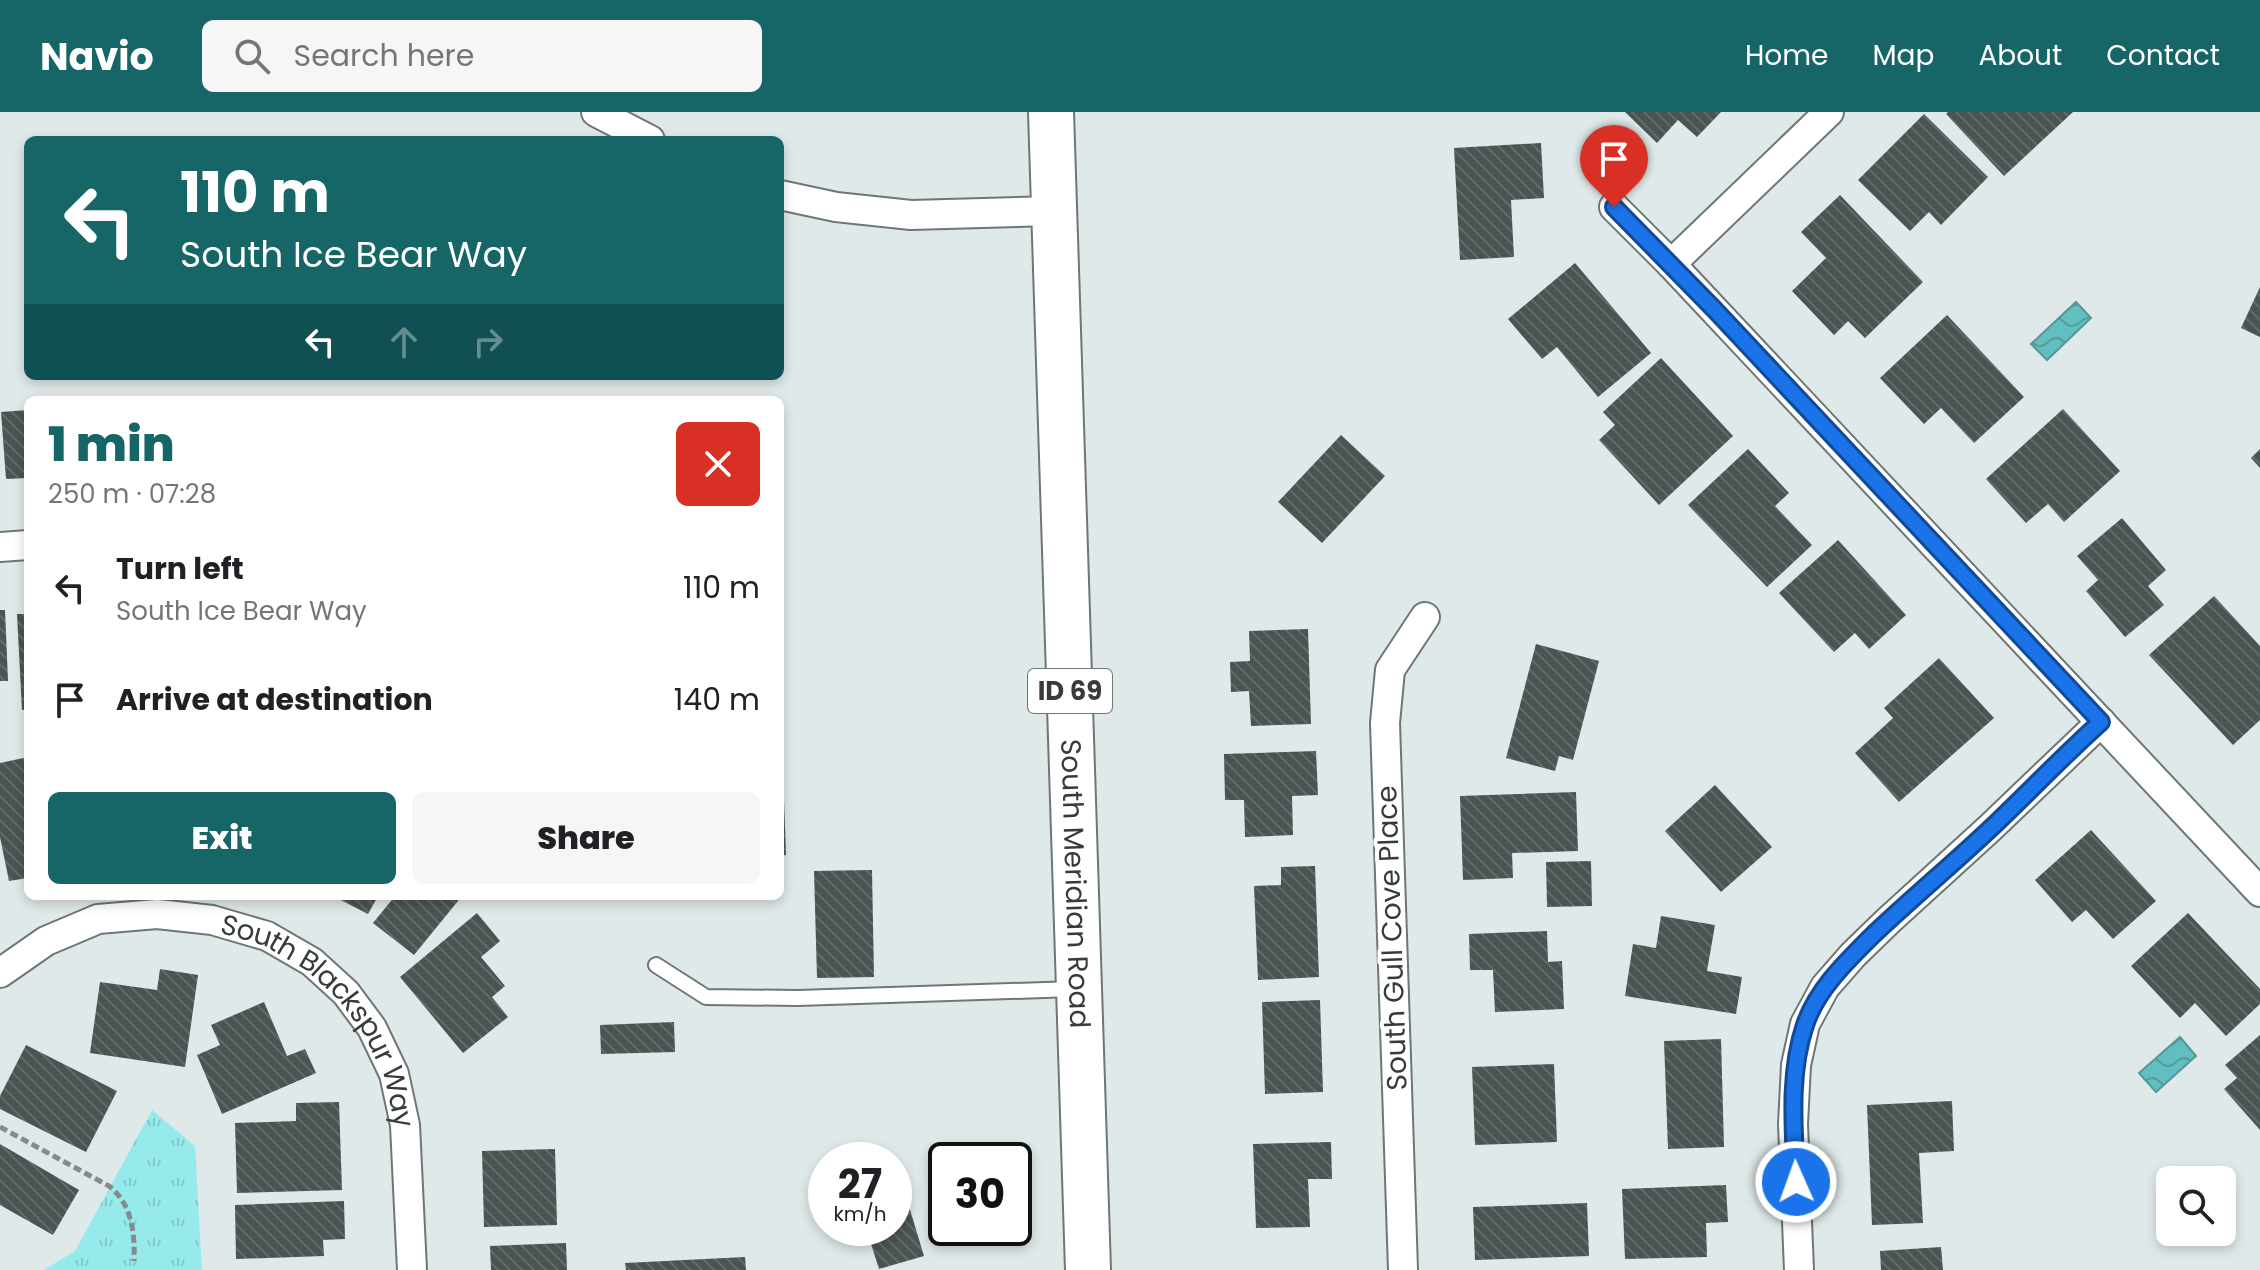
<!DOCTYPE html>
<meta charset="utf-8">
<style>
body{margin:0;font-family:Poppins,sans-serif;background:#f6f6f6;color:#202124;height:100vh;display:flex;flex-direction:column;font-size:30px;white-space:nowrap}
*{box-sizing:border-box;margin:0}
p{font-size:26px;color:#757577}
.icon{flex:none;width:44px;height:44px;fill:none;stroke:currentColor;stroke-width:2;stroke-linecap:round;stroke-linejoin:round}
.map{position:relative;flex:1;overflow:hidden}
.details{position:absolute;left:24px;top:284px;width:760px;height:504px;display:flex;flex-direction:column;background:#fff;border-radius:12px;box-shadow:0 4px 12px #0003}
.details>*{flex:none}
.guide{position:absolute;left:24px;top:24px;width:760px;height:244px;border-radius:12px;box-shadow:0 4px 12px #0003;background:#166567;color:#fff;overflow:hidden}
.tools{position:absolute;left:2156px;top:1054px;display:grid;gap:16px}
.tools a{display:grid;place-items:center;width:80px;height:80px;border-radius:12px;background:#fff;box-shadow:0 4px 12px #0003;font-size:40px}
.speed{position:absolute;left:808px;top:1030px;display:flex;gap:16px;font-size:40px;font-weight:700;text-align:center}
.speed>*{display:grid;place-content:center;width:104px;height:104px;border-radius:50%;background:#fff;box-shadow:0 4px 12px #0003;line-height:1}
.speed small{font-size:20px;font-weight:400}
.speed .limit{border:4px solid #111;border-radius:12px;background:#fff;color:#111}
.pin{position:absolute;display:grid;place-items:center;width:68px;height:68px;color:#fff;margin:-82px -34px;border-radius:50% 50% 50% 0;rotate:-45deg;box-shadow:0 0 8px #0007}
.pin .icon{rotate:45deg}
.me{position:absolute;width:88px;margin:-44px;rotate:358deg;stroke-linejoin:round;filter:drop-shadow(0 0 6px #0008)}
.turn{display:flex;align-items:center;gap:28px;height:168px;padding:0 24px;font-size:36px}
.turn .icon{width:104px;height:104px;stroke-width:2.5}
.turn b{display:block;font-size:56px;line-height:68px}
.lanes{display:flex;align-items:center;height:76px;padding:0 24px;background:#0003;justify-content:center;gap:40px;direction:ltr}
.lanes .off{opacity:.35}
.round{display:grid;place-items:center;flex:none;width:84px;height:84px;border-radius:12px;background:#f6f6f6}
.headline{display:flex;align-items:center;justify-content:space-between;height:136px;padding:0 24px}
h1{font-size:48px;font-weight:800;line-height:60px;color:#166567}
.button{display:flex;gap:16px;margin-top:auto;padding:16px 24px}
.button a{flex:1;height:92px;border-radius:12px;background:#166567;color:#fff;font-size:32px;font-weight:800;line-height:92px;text-align:center}
.button a+a{background:#f6f6f6;color:#202124}
ul{padding:0;list-style:none}
li{display:flex;align-items:center;gap:24px;height:112px;padding:0 24px}
li div{flex:1}
li b{display:block;font-size:30px}
li em{font-style:normal}
header{display:flex;align-items:center;gap:48px;box-sizing:border-box;height:112px;padding:0 40px;background:#166567;color:#fff}
header strong{font-size:38px}
nav{display:flex;gap:44px;margin-inline-start:auto;font-size:28px}
.search{width:560px;height:72px;background:#f6f6f6;display:flex;align-items:center;gap:20px;box-sizing:border-box;padding:0 28px;border-radius:12px;color:#757577;font-size:30px}
.map>svg:first-child{display:block}
.park{fill:url(#park-tufts)}
.water{fill:url(#water-waves);stroke:#569797;stroke-width:2}
.building{fill:url(#building-back-hatch)}
.lines{fill:none;stroke-linecap:round;stroke-linejoin:round}
.service-casing{stroke:#6e7676;stroke-width:18}
.minor-casing{stroke:#6e7676;stroke-width:32}
.primary-casing{stroke:#6e7676;stroke-width:48}
.path{stroke:#858b8b;stroke-width:5;stroke-dasharray:8 4;stroke-linecap:butt}
.service{stroke:#fff;stroke-width:14}
.minor{stroke:#fff;stroke-width:28}
.primary{stroke:#fff;stroke-width:44}
.route-casing{stroke:#114b97;stroke-width:20}
.route{stroke:#1a73e8;stroke-width:14}
.labels{text-anchor:middle;dominant-baseline:central;stroke-width:8;stroke-linejoin:round;paint-order:stroke}
.shield{fill:#fff;stroke:#737676;stroke-width:2}
.shield-label{font-size:26px;font-weight:bold;fill:#373b3b}
.street-label{font-size:28px;fill:#373b3b;stroke:#fff}
</style>
<header>
<strong>Navio</strong>
<div class="search"><svg class="icon" aria-label="search" viewBox="0 0 24 24"><circle cx="10" cy="10" r="6"/><path d="M15 15l6 6"/></svg>Search here</div>
<nav><a>Home</a><a>Map</a><a>About</a><a>Contact</a></nav>
</header>
<div class="map">
<svg width="2260" height="1158" viewBox="0 0 2260 1158">
<defs>
<pattern id="park-tufts" width="24" height="20" patternUnits="userSpaceOnUse" patternTransform="scale(2)"><rect width="24" height="20" fill="#96eaeb"/><path d="M3 7l-1-3M5 7V3M7 7l1-3M15 17l-1-3M17 17v-4M19 17l1-3" fill="none" stroke="#82caca"/></pattern>
<pattern id="water-waves" width="16" height="10" patternUnits="userSpaceOnUse" patternTransform="scale(2)"><rect width="16" height="10" fill="#63bebf"/><path d="M0 5q4-4 8 0t8 0" fill="none" stroke="#529c9c"/></pattern>
<pattern id="building-back-hatch" width="6" height="6" patternUnits="userSpaceOnUse" patternTransform="scale(2)"><rect width="6" height="6" fill="#4b5353"/><path d="M-1 5l2 2M0 0l6 6M5-1l2 2" fill="none" stroke="#636a6a"/></pattern>
</defs>
<rect width="100%" height="100%" fill="#e0e9e9"/>
<!-- park -->
<path class="park" d="M152,998l43,36 7,124h-158l31,-19z"/>
<!-- water -->
<g class="water">
<path d="M2076,190l15,16 -44,42 -16,-16z"/>
<path d="M2180,925l16,19 -40,36 -17,-19z"/>
</g>
<!-- building -->
<g class="building">
<path d="M1625,0h96l-24,25 -19,-17 -21,23z"/>
<path d="M1948,0h125l-69,64 -58,-62z"/>
<path d="M1924,2l64,63 -47,48 -12,-13 -19,19 -52,-51z"/>
<path d="M1541,31l3,55 -33,2 3,57 -54,3 -6,-112z"/>
<path d="M1840,83l83,87 -58,56 -17,-17 -14,14 -42,-44 34,-33 -25,-26z"/>
<path d="M1575,151l76,90 -53,44 -41,-50 -15,12 -34,-40z"/>
<path d="M2260,175v50l-19,-9z"/>
<path d="M1947,203l77,82 -50,46 -33,-35 -17,16 -44,-46z"/>
<path d="M1661,246l72,78 -74,69 -60,-65 16,-15 -12,-13z"/>
<path d="M2063,297l57,62 -56,51 -16,-18 -22,19 -40,-44z"/>
<path d="M28,298v68l-22,1 -5,-67z"/>
<path d="M1341,323l44,41 -63,67 -44,-41z"/>
<path d="M1748,337l41,44 -14,13 37,39 -45,42 -79,-82z"/>
<path d="M2260,337v19l-9,-10z"/>
<path d="M2122,406l44,52 -18,16 16,19 -39,32 -39,-46 12,-11 -21,-24z"/>
<path d="M1838,428l68,75 -37,34 -14,-16 -21,19 -55,-59z"/>
<path d="M2214,484l46,50v74l-27,25 -84,-90z"/>
<path d="M0,498h5l3,71h-8z"/>
<path d="M17,502h11v96h-6z"/>
<path d="M1308,517l3,95 -60,2 -2,-35 -18,1 -1,-30 20,-1 -1,-30z"/>
<path d="M1536,532l63,17 -26,99 -14,-4 -4,15 -49,-13z"/>
<path d="M1939,546l55,60 -95,84 -44,-49 38,-35 -9,-10z"/>
<path d="M1316,639l2,44 -26,1 1,39 -48,2 -1,-37h-19l-1,-46z"/>
<path d="M28,645v121l-19,3 -9,-44v-74z"/>
<path d="M1715,673l57,62 -51,45 -56,-61z"/>
<path d="M1576,680l2,59 -66,2 1,25 -50,2 -3,-84z"/>
<path d="M780,688h4l2,55 -6,1z"/>
<path d="M2091,718l65,71 -43,38 -27,-29 -14,12 -37,-42z"/>
<path d="M1591,749l1,45 -45,1 -1,-45z"/>
<path d="M1315,754l4,111 -61,3 -4,-94 27,-1v-18z"/>
<path d="M872,758l2,107 -57,1 -3,-107z"/>
<path d="M333,784h45l-10,18z"/>
<path d="M395,784h67l-48,59 -41,-32z"/>
<path d="M477,801l23,28 -19,16 24,29 -13,11 16,20 -45,36 -63,-76z"/>
<path d="M2188,801l72,76v15l-34,32 -31,-33 -15,15 -49,-52z"/>
<path d="M1661,804l54,9 -8,46 35,6 -6,37 -111,-18 8,-52 23,4z"/>
<path d="M1547,819l1,31 14,-1 2,48 -69,3 -2,-42h-23l-1,-36z"/>
<path d="M160,857l38,6 -13,92 -95,-14 10,-71 57,8z"/>
<path d="M1320,888l3,92 -58,2 -3,-92z"/>
<path d="M264,890l23,54 18,-7 11,24 -94,41 -25,-59 23,-10 -9,-20z"/>
<path d="M674,910l1,30 -74,2 -1,-29z"/>
<path d="M2260,923v95l-36,-41 13,-11 -12,-13z"/>
<path d="M1721,927l3,108 -56,2 -4,-108z"/>
<path d="M26,933l91,46 -31,61 -86,-43v-13z"/>
<path d="M1554,952l3,78 -82,3 -3,-78z"/>
<path d="M1952,989l2,50 -35,2 4,70 -51,2 -5,-120z"/>
<path d="M339,990l3,88 -105,3 -2,-70 61,-2v-18z"/>
<path d="M1331,1030l1,37h-24l2,48 -54,1 -3,-84z"/>
<path d="M0,1032l79,46 -26,45 -53,-30z"/>
<path d="M555,1037l2,76 -73,2 -2,-76z"/>
<path d="M893,1042l2,6h-21v-1z"/>
<path d="M895,1048l29,96 -45,13 -13,-41h28z"/>
<path d="M1726,1073l2,37 -22,1 1,34 -82,2 -3,-70z"/>
<path d="M344,1089l1,38 -22,1 1,16 -88,3 -1,-54z"/>
<path d="M1587,1091l2,53 -114,4 -2,-53z"/>
<path d="M566,1131l1,27h-76l-1,-24z"/>
<path d="M1941,1135l2,23h-62l-1,-19z"/>
<path d="M745,1145l1,13h-120l-1,-7z"/>
</g>
<g class="lines">
<defs>
<path id="service" d="M656,853l50,32 92,1 276,-9"/>
<g id="minor">
<path d="M596,0l54,28"/>
<path d="M780,83l56,12 75,8 143,-4"/>
<path d="M1614,95l57,57 589,628"/>
<path d="M1671,152l158,-152"/>
<path d="M0,435l28,-2"/>
<path id="s1" d="M0,861l46,-32 52,-22 59,-5 55,6 55,16 45,26 34,31 26,35 22,46 11,51 7,145"/>
<path d="M1403,1158l-18,-547 5,-53 35,-53"/>
<path d="M1799,1158l-6,-146 3,-59 9,-41 20,-37 28,-32 35,-34 102,-93 111,-106"/>
</g>
<g id="primary">
<path id="s2" d="M1051,0l37,1158"/>
</g>
</defs>
<!-- service casing -->
<use href="#service" class="service-casing"/>
<!-- minor casing -->
<use href="#minor" class="minor-casing"/>
<!-- primary casing -->
<use href="#primary" class="primary-casing"/>
<!-- path -->
<path class="path" d="M0,1015l109,59c23,18 26,47 25,75"/>
<!-- service -->
<use href="#service" class="service"/>
<!-- minor -->
<use href="#minor" class="minor"/>
<!-- primary -->
<use href="#primary" class="primary"/>
</g>
<g class="lines">
<defs>
<path id="route" d="M1614,95l100,102 387,413c-38,34 -73,71 -110,106 -38,36 -79,70 -117,106 -27,27 -57,55 -69,91 -17,50 -11,106 -9,157"/>
</defs>
<!-- route casing -->
<use href="#route" class="route-casing"/>
<!-- route -->
<use href="#route" class="route"/>
</g>
<g class="labels">
<!-- shield labels -->
<rect class="shield" x="1028" y="557" width="84" height="44" rx="6"/>
<g class="shield-label">
<text x="1070" y="579">ID 69</text>
</g>
<!-- street labels -->
<g class="street-label">
<text stroke="none"><textPath href="#s2" startOffset="772">South Meridian Road</textPath></text>
<text transform="translate(1392 826) rotate(-92)">South Gull Cove Place</text>
<text stroke="none"><textPath href="#s1" startOffset="384">South Blackspur Way</textPath></text>
</g>
</g>
</svg>
<div class="tools">
<a><svg class="icon" aria-label="search" viewBox="0 0 24 24"><circle cx="10" cy="10" r="6"/><path d="M15 15l6 6"/></svg></a>
</div>
<div class="speed"><div>27<small>km/h</small></div><div class="limit">30</div></div>
<div class="pin" style="left:1614px;top:95px;background:#d93025"><svg class="icon" aria-label="arrive" viewBox="0 0 24 24"><path d="M6 21V4h12l-3 4 3 4H6"/></svg></div>
<svg class="me" style="left:1796px;top:1070px" viewBox="-20 -20 40 40"><circle r="17" fill="#1a73e8" stroke="#fff" stroke-width="3"/><path d="M0-11L8 9 0 5-8 9z" fill="#fff"/></svg>
<div class="guide">
<div class="turn"><svg class="icon" aria-label="left" viewBox="0 0 24 24"><path d="M17 20v-9H6M10 6l-5 5 5 5"/></svg><div><b>110 m</b>South Ice Bear Way</div></div>
<div class="lanes"><svg class="icon" aria-label="left" viewBox="0 0 24 24"><path d="M17 20v-9H6M10 6l-5 5 5 5"/></svg><svg class="icon off" aria-label="ahead" viewBox="0 0 24 24"><path d="M12 20V5M6 11l6-6 6 6"/></svg><svg class="icon off" aria-label="right" viewBox="0 0 24 24"><path d="M7 20v-9h11M14 6l5 5-5 5"/></svg></div>
</div>
<section class="details">
<div class="headline"><div><h1>1 min</h1><p>250 m · 07:28</p></div><a class="round" style="background:#d93025;color:#fff"><svg class="icon" aria-label="close" viewBox="0 0 24 24"><path d="M6 6l12 12M18 6L6 18"/></svg></a></div>
<ul>
<li><svg class="icon" aria-label="left" viewBox="0 0 24 24"><path d="M17 20v-9H6M10 6l-5 5 5 5"/></svg><div><b>Turn left</b><p>South Ice Bear Way</p></div><em>110 m</em></li>
<li><svg class="icon" aria-label="arrive" viewBox="0 0 24 24"><path d="M6 21V4h12l-3 4 3 4H6"/></svg><div><b>Arrive at destination</b></div><em>140 m</em></li>
</ul>
<div class="button"><a>Exit</a><a>Share</a></div>
</section>
</div>
